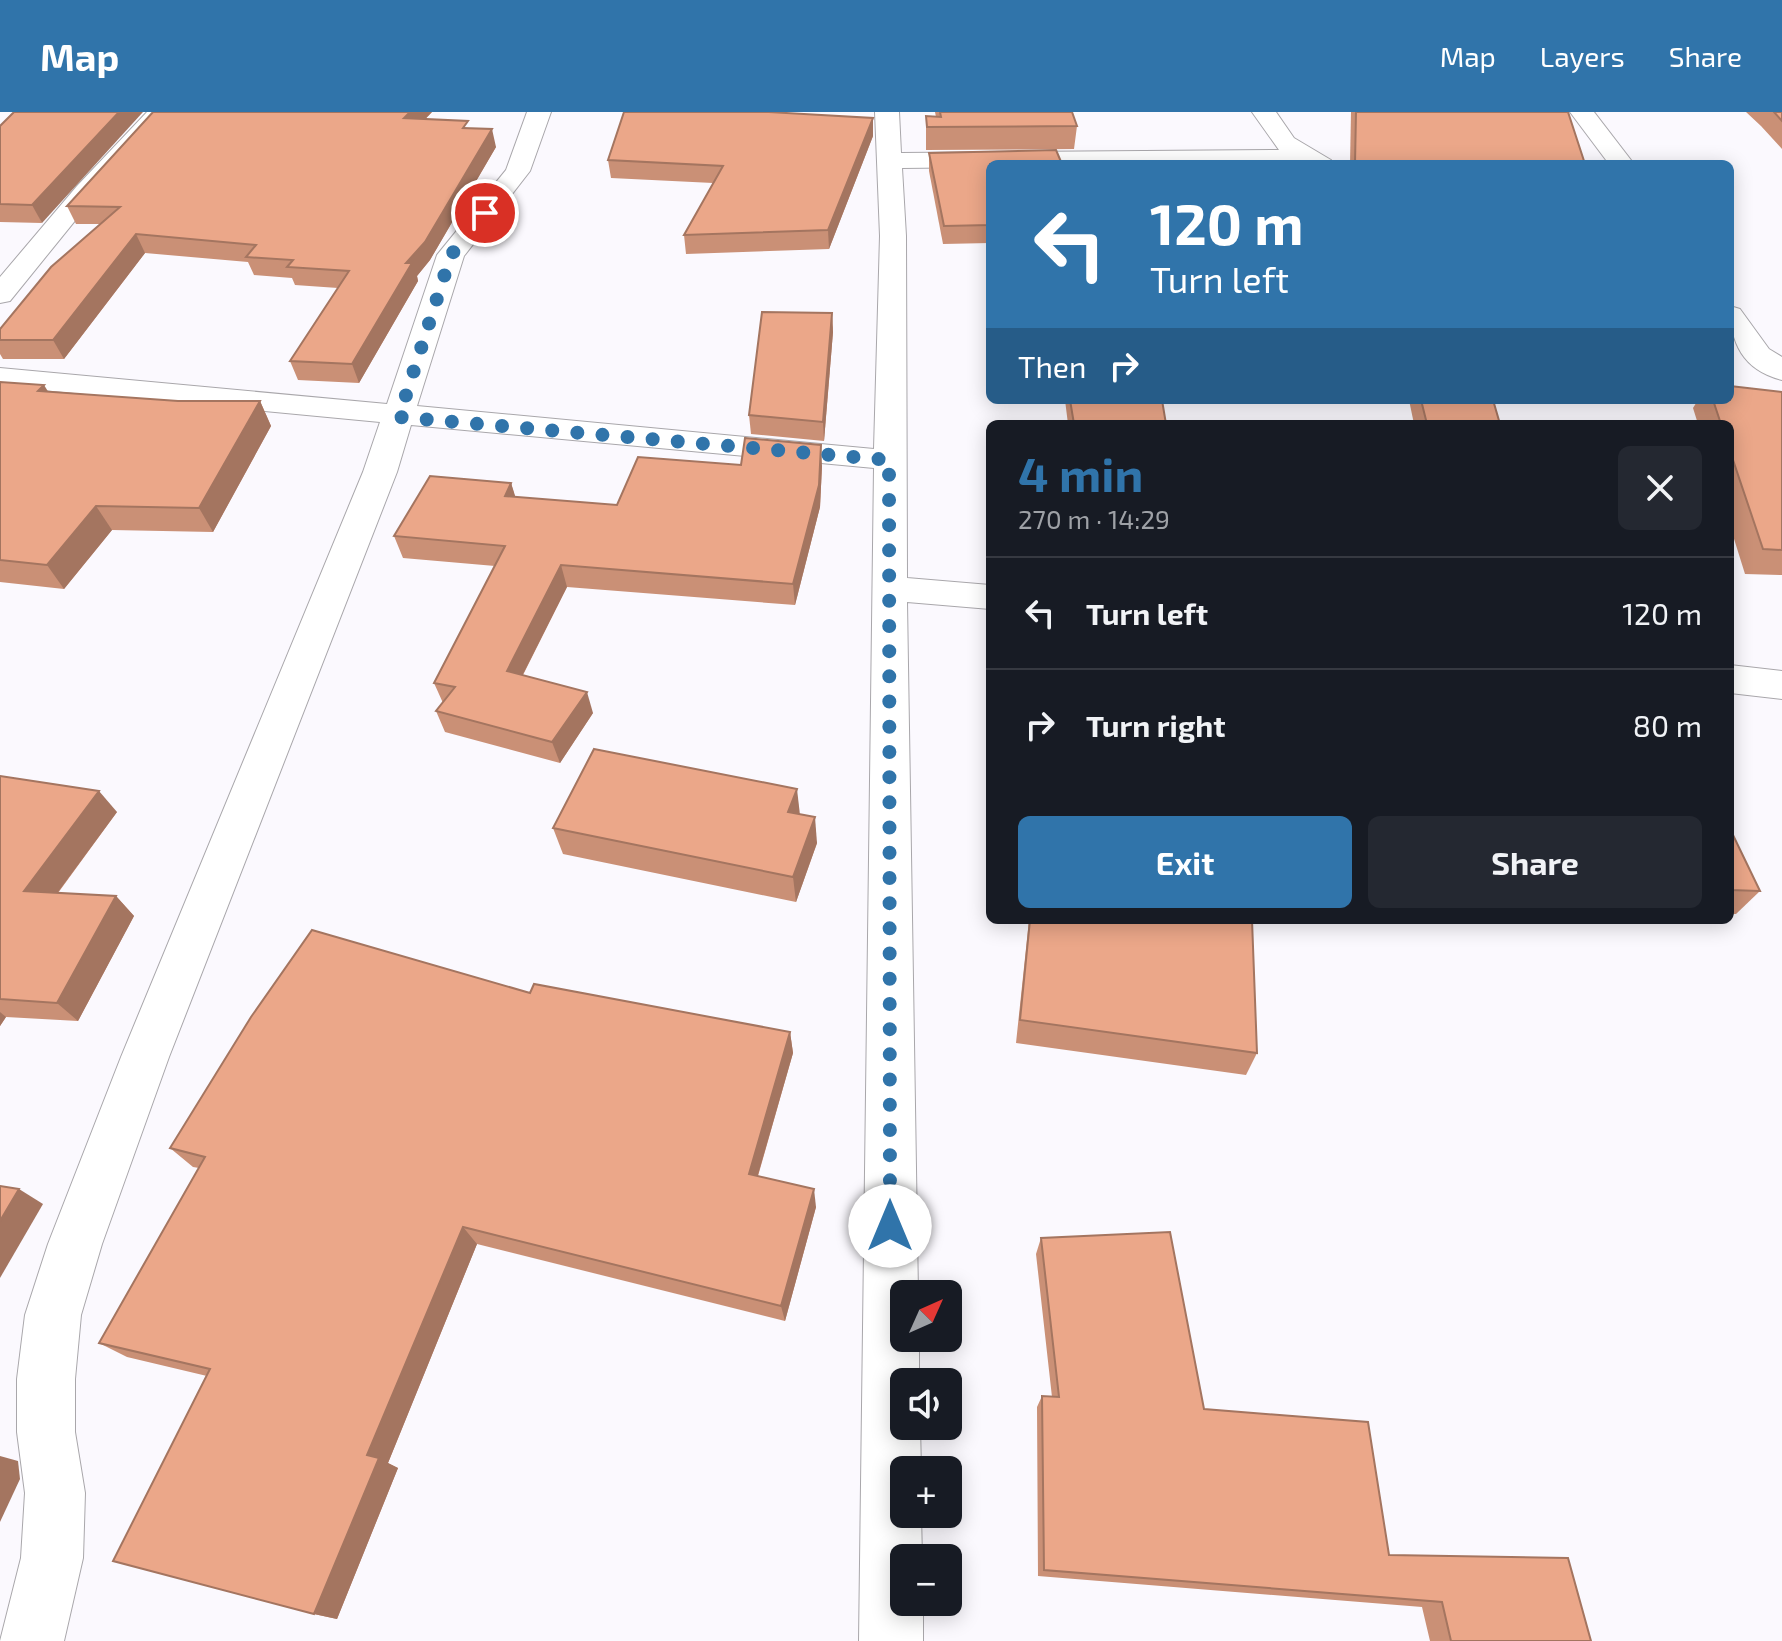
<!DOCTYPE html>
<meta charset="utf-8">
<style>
body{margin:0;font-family:"Exo 2",sans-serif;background:#242831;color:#f1f3f6;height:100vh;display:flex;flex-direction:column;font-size:30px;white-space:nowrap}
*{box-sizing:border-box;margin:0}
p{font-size:26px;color:#9ea1a6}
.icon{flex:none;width:44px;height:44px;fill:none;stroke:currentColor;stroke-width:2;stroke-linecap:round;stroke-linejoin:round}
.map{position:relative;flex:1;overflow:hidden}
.panel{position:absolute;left:986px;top:308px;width:748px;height:504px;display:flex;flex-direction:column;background:#171b24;border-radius:12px;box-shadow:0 4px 20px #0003}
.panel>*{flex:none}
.hud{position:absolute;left:986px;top:48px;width:748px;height:244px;border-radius:12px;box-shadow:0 4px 20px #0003;background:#3074aa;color:#fff;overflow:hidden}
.needle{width:52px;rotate:45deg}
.buttons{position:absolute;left:890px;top:1168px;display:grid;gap:16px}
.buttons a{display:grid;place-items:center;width:72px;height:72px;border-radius:12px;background:#171b24;box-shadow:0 4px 20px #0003;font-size:40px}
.pin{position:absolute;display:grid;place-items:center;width:68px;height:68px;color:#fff;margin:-34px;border:4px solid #fff;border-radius:50%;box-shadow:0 2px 8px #0007}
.me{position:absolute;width:88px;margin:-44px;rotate:0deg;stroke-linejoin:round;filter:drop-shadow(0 0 6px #0008)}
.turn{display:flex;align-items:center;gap:28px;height:168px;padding:0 32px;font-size:36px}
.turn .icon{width:104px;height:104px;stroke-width:2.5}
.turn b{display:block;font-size:56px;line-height:68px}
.then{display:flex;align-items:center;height:76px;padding:0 32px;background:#0003;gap:16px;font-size:30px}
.round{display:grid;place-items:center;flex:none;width:84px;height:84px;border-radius:12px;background:#242831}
.headline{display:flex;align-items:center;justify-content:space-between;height:136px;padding:0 32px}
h1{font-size:48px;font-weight:700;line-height:60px;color:#3074aa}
.button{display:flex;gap:16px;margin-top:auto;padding:16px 32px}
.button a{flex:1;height:92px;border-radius:12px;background:#3074aa;color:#fff;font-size:32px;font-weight:700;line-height:92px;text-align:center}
.button a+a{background:#242831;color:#f1f3f6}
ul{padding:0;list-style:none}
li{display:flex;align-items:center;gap:24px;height:112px;padding:0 32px;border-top:2px solid #363941}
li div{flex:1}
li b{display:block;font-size:30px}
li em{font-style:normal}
header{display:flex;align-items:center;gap:48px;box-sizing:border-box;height:112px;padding:0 40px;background:#3074aa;color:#fff}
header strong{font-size:38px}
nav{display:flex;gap:44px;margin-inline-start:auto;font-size:28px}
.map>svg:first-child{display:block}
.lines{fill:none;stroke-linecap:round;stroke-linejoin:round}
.street-casing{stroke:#a9a7ab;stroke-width:2}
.street{fill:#fff;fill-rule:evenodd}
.wall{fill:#ca9076}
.shaded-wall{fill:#a47560}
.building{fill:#eba789;stroke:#a47560;stroke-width:2}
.route{stroke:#3074aa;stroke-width:14;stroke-dasharray:0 25.2}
</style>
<header>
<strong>Map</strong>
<nav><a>Map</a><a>Layers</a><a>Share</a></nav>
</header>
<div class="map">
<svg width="1782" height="1529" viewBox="0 0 1782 1529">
<rect width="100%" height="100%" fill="#fbf9fe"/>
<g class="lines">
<defs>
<g id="street">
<path d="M147,0h25l-77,84 -85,105 -10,2v-26l77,-91z"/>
<path d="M527,0h24l-21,59 -66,85 -47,150 457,43 6,-213 -5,-124h24l2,41 378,-3 -27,-38h24l18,26 37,22 -2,4h-339v3l-88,1 4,68 1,342 83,7v24l-83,-7 11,692h-14v44h15v44h-15v44h16l1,44h-17v44h17l1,44h-18v44h19v39h-64l15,-1173 -463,-43 -14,47 -228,585 -67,187 -21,71 -6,64v53l10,61 -2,65 -19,83h-64l21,-83 4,-65 -8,-61v-53l8,-64 23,-71 73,-187 242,-585 17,-50 -380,-36v-18l387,36 50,-149 69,-85z"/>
<path d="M1570,0h24l40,52h-25z"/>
<path d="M1730,194l10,3 29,40 13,8v23c-39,-10 -52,-37 -52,-74z"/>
<path d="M1730,553l52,6v28l-52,-6z"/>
</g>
</defs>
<!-- street casing -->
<use href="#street" class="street-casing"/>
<!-- street -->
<use href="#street" class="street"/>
</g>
<!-- wall -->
<g class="wall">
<path d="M432,0l-7,7 45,9 26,19 -66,113 -13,16 1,5 -59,102 -61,-3 -8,-19 48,-73 -43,-3 -3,-7 -38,-3 -6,-13 -103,-9 -81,106h-61l-3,-5v-25l100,-105h-24l-9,-18z"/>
<path d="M935,0h137l5,14 -3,23 -148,1v-34l10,1z"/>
<path d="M1351,0h217l17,52h-235z"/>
<path d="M1746,0h36v37l-21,-23z"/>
<path d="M873,6v18l-44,113 -143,5 -2,-19 29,-52 -102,-5 -3,-18z"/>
<path d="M0,14l42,97 -42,-1z"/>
<path d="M929,41l61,11v79l-47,1 -14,-73z"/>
<path d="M832,201l1,19 -9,109 -73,-7 -2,-19z"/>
<path d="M0,270l48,10 130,9h82l11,25 -58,106 -101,-2 -48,59 -64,-7z"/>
<path d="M1782,280v183l-37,-1 -15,-48v-102h-32l-5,-16 5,-8h32z"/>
<path d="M1065,288h97l4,24h-98z"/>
<path d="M1409,288h84l7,24h-86z"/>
<path d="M741,353l81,1 -2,41 -25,98 -228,-18 -44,88 70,38 -33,50 -115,-31 -9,-21 7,-8 -9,-20 61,-117 -92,-8 -9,-22 117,-53 4,14 102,8z"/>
<path d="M0,664l117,36 -59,81 58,3 18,20 -56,105 -72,-4 -6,9z"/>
<path d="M800,702l17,29 -21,59 -233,-48 -10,-26z"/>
<path d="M1730,723l30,56 -24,23h-6z"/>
<path d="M1029,808h105l19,2v-2h99l5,133 -11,22 -230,-32z"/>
<path d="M530,881l260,39 3,21 -35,123 58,31 -31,114 -308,-77 -89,219 10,5 -61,151 -23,-5 -107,-238 -80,-19 -28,-14 100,-175 -6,-1 -23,-19z"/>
<path d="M1041,1126l163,171 185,146 202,86h-161l-8,-34 -384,-31 -1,-169 5,-11 10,1 -16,-143z"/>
</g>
<!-- shaded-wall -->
<g class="shaded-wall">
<path d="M119,0h24l-101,111 -10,-18z"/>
<path d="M410,0h22l-23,24 -5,-18z"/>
<path d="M873,6v18l-44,113 -1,-19z"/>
<path d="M492,17l4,18 -66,113 -13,16 1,5 -59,102 -7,-19 54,-101z"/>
<path d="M136,122l9,19 -81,106 -11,-19z"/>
<path d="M832,201l1,19 -9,109 -1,-19z"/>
<path d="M44,273l15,24 -21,-18z"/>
<path d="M260,289l11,25 -58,106 -14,-24z"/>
<path d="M821,333l1,21 -2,41 -25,98 -2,-21z"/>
<path d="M511,371l7,22 -13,-9z"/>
<path d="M96,394l16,24 -48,59 -17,-24z"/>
<path d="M561,453l6,22 -53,105 -7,-21z"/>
<path d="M587,580l6,21 -33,50 -8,-21z"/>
<path d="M797,677l3,26 -12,-3z"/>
<path d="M99,679l18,21 -73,99 -20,-20z"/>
<path d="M815,705l2,26 -21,59 -3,-25z"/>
<path d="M116,784l18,20 -56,105 -21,-18z"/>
<path d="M0,900l6,5 -6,9z"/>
<path d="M790,920l3,21 -40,139 -4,-18z"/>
<path d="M19,1077l24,15 -43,74v-57z"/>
<path d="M814,1077l2,18 -31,114 -4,-15z"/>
<path d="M463,1115l14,17 -89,219 10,5 -61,151 -23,-5 53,-159z"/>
<path d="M0,1344l18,5 2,18 -20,43z"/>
</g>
<!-- building -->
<g class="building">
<path d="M14,0h105l-87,93 -32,-1v-78z"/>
<path d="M153,0h257l-6,6 64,3 -5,7 29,1 -67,113 -19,21h6l-60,101 -62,-3 59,-90 -62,-4 6,-7 -47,-3 10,-12 -120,-11 -83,106h-53v-11l51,-62 69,-60 -53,-1z"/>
<path d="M624,0h145l104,6 -45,112 -144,5 39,-69 -115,-6z"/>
<path d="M940,0h132l5,14 -150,1 -1,-11 15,1z"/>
<path d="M1356,0h212l17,52h-230z"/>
<path d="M1774,0h8v9z"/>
<path d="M1056,38l6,14h-72v61l-46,1 -15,-73z"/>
<path d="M762,200l70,1 -9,109 -74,-7z"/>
<path d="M0,270l44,3 -6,6 140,10h82l-61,107 -103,-2 -49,59 -47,-5z"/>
<path d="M1730,274l52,6v158l-19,-1 -33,-98v-27h-9l-8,-24h17z"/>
<path d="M1070,288h92l4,24h-92z"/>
<path d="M1421,288h72l7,24h-73z"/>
<path d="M745,326l76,7 -2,40 -26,99 -232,-19 -54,106 80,21 -35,50 -116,-31 19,-24 -21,-4 71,-137 -111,-10 36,-60 81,7 -6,13 112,9 21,-48 103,8z"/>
<path d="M594,637l203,40 -9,23 27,5 -22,60 -240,-49z"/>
<path d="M0,664l99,15 -75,100 92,5 -59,107 -57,-4z"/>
<path d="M1730,723h3l27,56 -30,-1z"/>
<path d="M1030,808h104l27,3v-3h91l5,133 -237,-33z"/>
<path d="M312,818l218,63 4,-9 256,48 -41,142 65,15 -33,117 -318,-79 -96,228 12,3 -65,156 -201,-53 97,-192 -111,-26 106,-186 -35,-9 81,-131z"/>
<path d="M0,1074l19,3 -19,32z"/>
<path d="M1170,1120l34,177 164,13 21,133 179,3 23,83h-140l-9,-39 -398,-32 -2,-174 17,1 -18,-159z"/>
</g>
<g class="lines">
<!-- route -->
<path class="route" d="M485,101l-34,42 -52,162 490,43 1,766"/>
</g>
</svg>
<div class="buttons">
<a><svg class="needle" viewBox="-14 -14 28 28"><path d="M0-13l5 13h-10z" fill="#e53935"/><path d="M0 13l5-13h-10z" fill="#9ea1a6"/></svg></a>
<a><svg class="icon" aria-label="sound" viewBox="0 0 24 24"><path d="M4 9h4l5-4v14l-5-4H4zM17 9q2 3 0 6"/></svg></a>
<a>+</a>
<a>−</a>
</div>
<div class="pin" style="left:485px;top:101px;background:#d93025"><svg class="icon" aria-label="arrive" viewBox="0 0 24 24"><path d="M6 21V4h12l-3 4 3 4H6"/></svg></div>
<svg class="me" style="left:890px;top:1114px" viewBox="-20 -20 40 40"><circle r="19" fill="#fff"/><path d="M0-13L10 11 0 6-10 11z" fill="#3074aa"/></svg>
<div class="hud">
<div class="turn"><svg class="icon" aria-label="left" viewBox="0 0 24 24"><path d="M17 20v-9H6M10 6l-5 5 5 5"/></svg><div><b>120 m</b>Turn left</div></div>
<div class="then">Then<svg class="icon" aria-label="right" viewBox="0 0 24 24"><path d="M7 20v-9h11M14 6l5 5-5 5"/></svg></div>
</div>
<section class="panel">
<div class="headline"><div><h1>4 min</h1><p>270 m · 14:29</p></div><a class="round"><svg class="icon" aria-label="close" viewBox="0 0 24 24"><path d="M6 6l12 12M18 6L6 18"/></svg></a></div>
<ul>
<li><svg class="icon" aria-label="left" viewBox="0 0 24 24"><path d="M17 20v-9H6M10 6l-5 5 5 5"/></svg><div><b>Turn left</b></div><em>120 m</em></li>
<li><svg class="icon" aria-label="right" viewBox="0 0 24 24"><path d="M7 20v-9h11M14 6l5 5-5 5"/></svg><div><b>Turn right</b></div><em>80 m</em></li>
</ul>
<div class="button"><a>Exit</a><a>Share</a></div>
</section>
</div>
